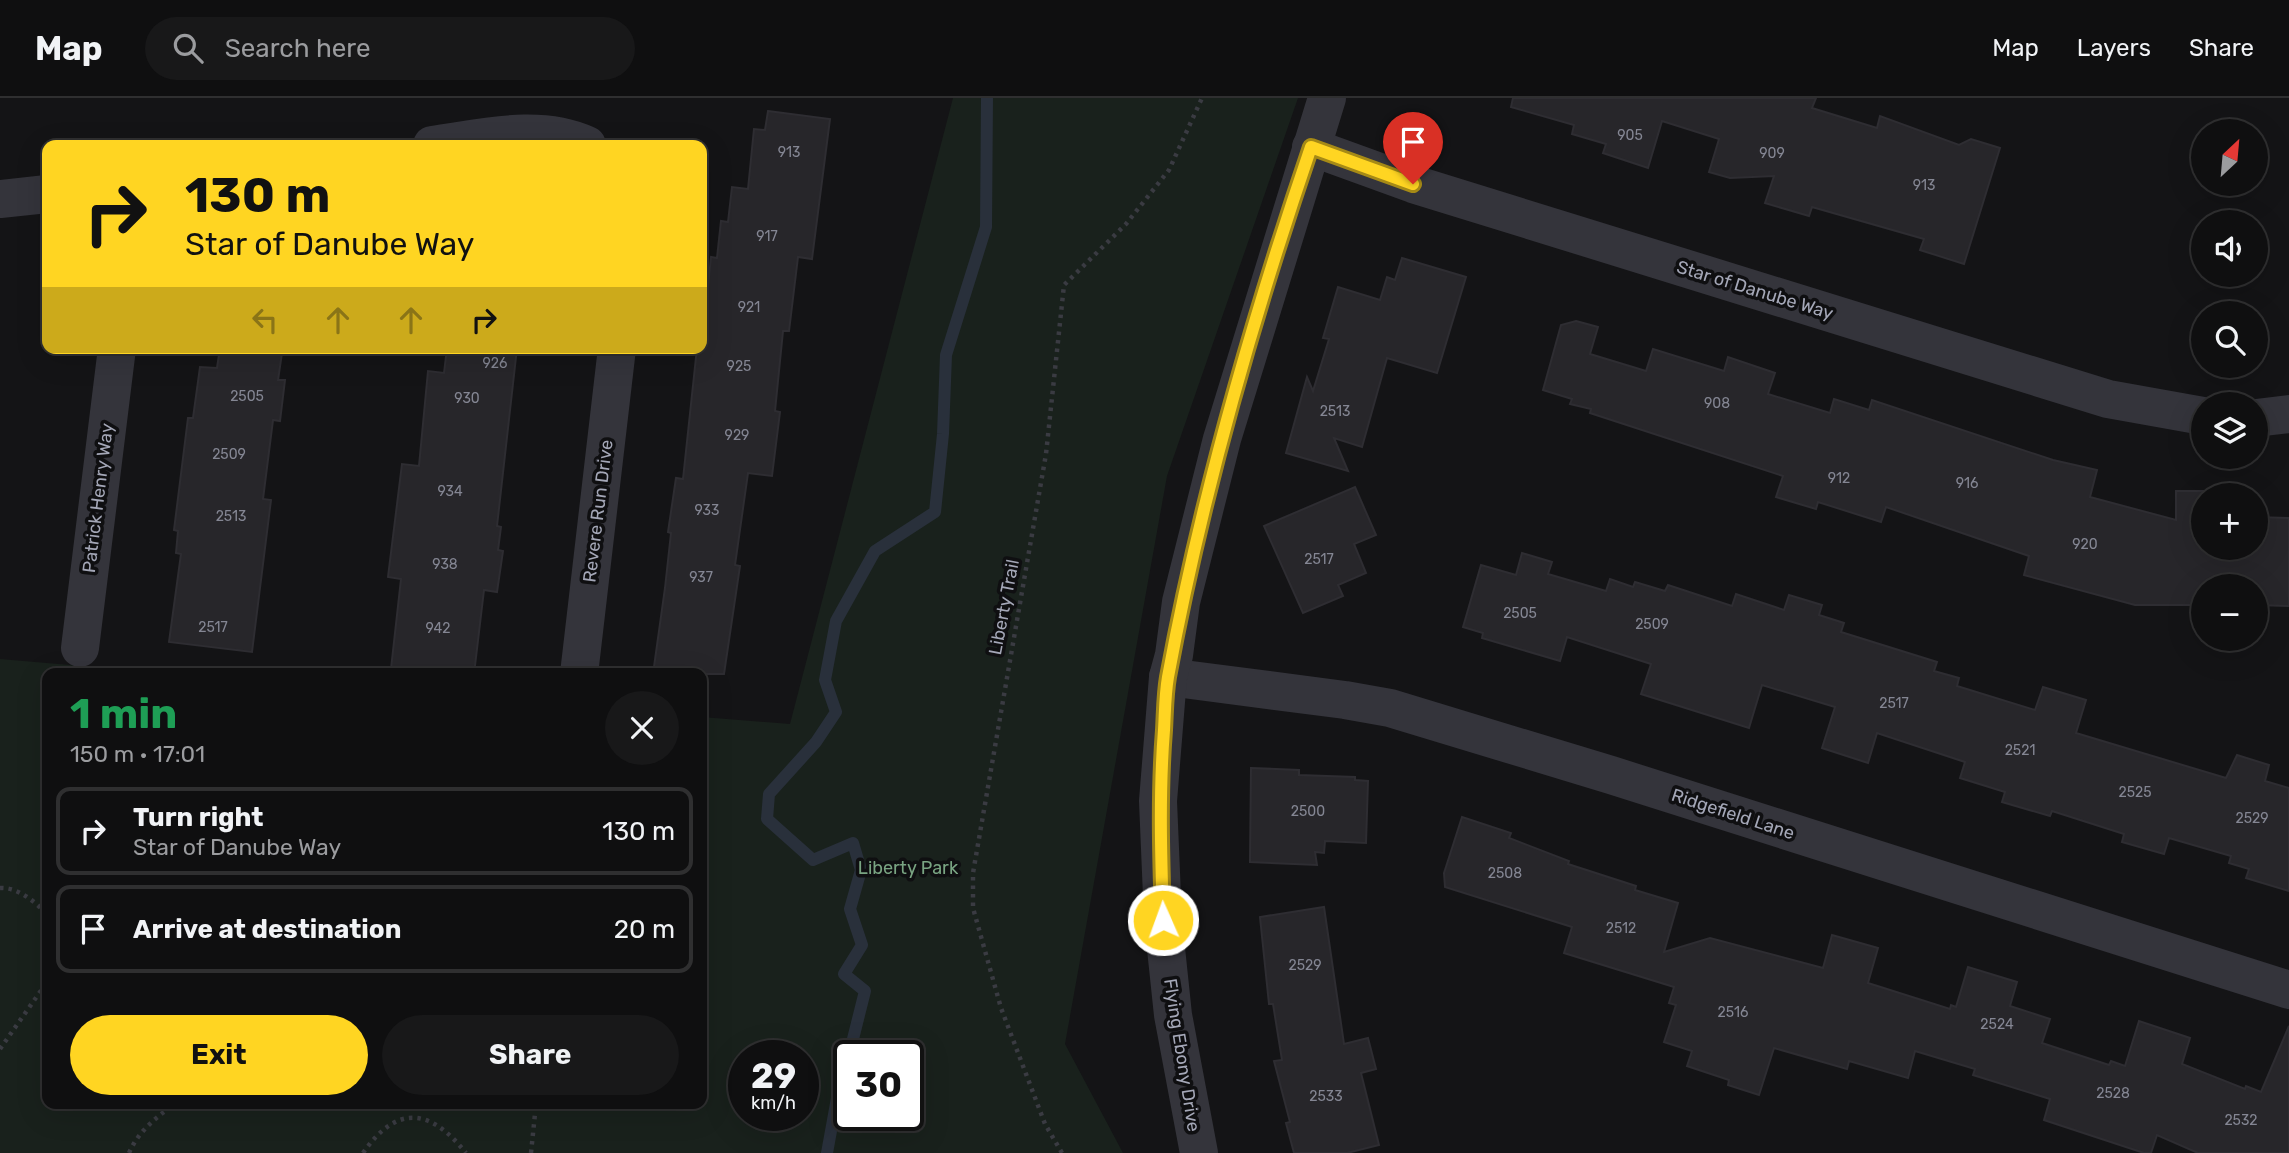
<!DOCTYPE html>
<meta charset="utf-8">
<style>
body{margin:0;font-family:Rubik,sans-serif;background:#181819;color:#f1f3f6;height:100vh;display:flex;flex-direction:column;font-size:26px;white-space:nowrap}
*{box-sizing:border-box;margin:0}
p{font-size:23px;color:#9b9c9f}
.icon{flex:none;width:38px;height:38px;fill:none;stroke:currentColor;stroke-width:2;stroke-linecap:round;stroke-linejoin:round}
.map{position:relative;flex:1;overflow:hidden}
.panel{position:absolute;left:42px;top:570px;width:665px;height:441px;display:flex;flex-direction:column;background:#0f0f10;border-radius:14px;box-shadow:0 7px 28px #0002,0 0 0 2px #2f2f30}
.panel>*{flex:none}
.banner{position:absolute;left:42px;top:42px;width:665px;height:214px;border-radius:14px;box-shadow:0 7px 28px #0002,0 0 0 2px #2f2f30;background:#ffd522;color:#111;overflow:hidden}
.needle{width:46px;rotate:26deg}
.controls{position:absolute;left:2191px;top:21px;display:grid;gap:14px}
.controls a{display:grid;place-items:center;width:77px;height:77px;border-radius:50%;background:#0f0f10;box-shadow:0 7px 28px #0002,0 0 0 2px #2f2f30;font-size:35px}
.speed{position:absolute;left:728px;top:942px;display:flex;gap:14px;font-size:35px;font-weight:700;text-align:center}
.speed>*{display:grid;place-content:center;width:91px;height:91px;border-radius:50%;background:#0f0f10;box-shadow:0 7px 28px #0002,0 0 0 2px #2f2f30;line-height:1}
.speed small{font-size:18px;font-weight:400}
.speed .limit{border:4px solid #111;border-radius:10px;background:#fff;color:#111}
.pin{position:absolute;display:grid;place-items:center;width:60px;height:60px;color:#fff;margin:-72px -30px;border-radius:50% 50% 50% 0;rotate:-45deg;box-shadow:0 0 7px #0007}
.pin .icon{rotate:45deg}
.me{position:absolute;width:77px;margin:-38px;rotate:358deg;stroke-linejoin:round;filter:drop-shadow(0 0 5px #0008)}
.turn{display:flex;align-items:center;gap:24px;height:147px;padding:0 28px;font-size:32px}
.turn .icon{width:91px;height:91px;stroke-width:2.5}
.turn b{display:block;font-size:49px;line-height:60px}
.lanes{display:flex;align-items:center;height:66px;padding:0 28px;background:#0003;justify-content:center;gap:35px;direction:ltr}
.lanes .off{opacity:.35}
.round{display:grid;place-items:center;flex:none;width:74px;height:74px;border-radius:37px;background:#181819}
.headline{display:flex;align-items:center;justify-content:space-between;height:119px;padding:0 28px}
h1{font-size:42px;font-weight:700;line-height:52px;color:#1e9e55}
.primary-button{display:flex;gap:14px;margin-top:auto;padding:14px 28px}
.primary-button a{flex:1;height:80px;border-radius:42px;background:#ffd522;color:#111;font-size:28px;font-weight:700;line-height:80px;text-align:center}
.primary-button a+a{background:#181819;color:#f1f3f6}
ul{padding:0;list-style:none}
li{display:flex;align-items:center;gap:21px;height:88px;margin:0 14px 10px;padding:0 14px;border:4px solid #2f2f30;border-radius:14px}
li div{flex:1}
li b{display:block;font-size:26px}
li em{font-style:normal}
header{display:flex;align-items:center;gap:42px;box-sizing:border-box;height:98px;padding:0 35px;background:#0f0f10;border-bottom:2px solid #2f2f30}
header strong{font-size:33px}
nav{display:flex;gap:38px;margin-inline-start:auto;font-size:24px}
.search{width:490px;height:63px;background:#181819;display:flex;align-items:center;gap:18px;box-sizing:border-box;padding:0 24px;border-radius:38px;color:#9b9c9f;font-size:26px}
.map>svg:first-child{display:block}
.green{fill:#19211c;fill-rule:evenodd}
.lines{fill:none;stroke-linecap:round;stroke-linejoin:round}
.stream{stroke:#29303b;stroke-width:12}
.building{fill:#27262a;stroke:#2e2d32;stroke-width:2}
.path{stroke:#3a3b42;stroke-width:4.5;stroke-dasharray:3.5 5;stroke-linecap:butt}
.street{stroke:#34343b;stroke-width:38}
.route-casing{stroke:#a68a16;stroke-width:18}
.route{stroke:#ffd522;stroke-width:12}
.labels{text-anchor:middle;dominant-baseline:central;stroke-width:7;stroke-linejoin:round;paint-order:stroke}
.number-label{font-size:14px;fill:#848693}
.street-label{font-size:18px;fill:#a4a7b7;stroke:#0f0f11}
.park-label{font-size:18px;fill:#79a482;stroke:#0f0f11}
</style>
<header>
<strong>Map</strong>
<div class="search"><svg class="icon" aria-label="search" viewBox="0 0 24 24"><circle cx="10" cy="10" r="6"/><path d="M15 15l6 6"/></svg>Search here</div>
<nav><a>Map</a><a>Layers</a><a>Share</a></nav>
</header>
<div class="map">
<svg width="2289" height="1055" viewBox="0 0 2289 1055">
<rect width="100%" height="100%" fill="#141416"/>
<!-- green -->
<path class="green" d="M953,0h345l-131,378 -102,568 58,109h-1123v-494l175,15h-128v430h655v-387l88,7zM744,957h59v60h-59zM849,957h59v60h-59z"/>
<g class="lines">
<!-- stream -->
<g class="stream">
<path d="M849,957l16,-64 -21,-17 18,-29 -12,-36 11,-39 -8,-27 -40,17 -46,-41 2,-25 47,-52 20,-30 -11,-32 11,-59 39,-70 60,-39 8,-78 3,-79 40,-128 1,-129"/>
<path d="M827,1055l12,-66 10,-30"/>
</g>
</g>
<!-- building -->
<g class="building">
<path d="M1513,0h303l-4,10 65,20 3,-12 79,29 12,-6 29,9 -36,116 -44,-14 4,-11 -112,-32 -3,9 -44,-13 9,-27 -44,2 -21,-6 10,-33 -57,-18 -14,47 -45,-15 3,-9 -34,-10 2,-9 -63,-18z"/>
<path d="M768,13l62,8 -18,140 -14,-2 -9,74h-6l-8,80 5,1 -8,64 -24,-3 -13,92 5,1 -16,108h-71l12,-86 6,-55 -3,-1 8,-54 7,1 14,-131h5l9,-91 6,1 4,-37 7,1 4,-35 16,2 6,-60 11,1z"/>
<path d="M1402,160l64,19 -29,96 -50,-15 -25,89 -28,-9 14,33 -62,-18 21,-76 6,14 16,-52 -6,-1 15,-51 42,13 7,-23 8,3z"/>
<path d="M1576,223l22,6 -8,27 56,17 7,-22 71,22 4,-14 47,16 -7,21 62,19 4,-14 35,11 3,-10 181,60 44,10 -7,27 86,23v-29h46v4h-19v53h53v-31l33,1v88l-33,-1v-19h-53v19h-68l-111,-30 5,-19 -143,-49 -5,15 -63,-20 -2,7 -40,-12 7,-21 -193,-63 1,-4 -21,-5 2,-5 -29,-9 18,-65z"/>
<path d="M220,250l62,5 -4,27h7l-5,41 -7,-1 -10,79 8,1 -19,152 -83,-10 12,-88 -5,-1 2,-22 -4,-1 14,-112h5l7,-51 17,1z"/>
<path d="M447,250h70l-20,178 4,1 -3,23 5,1 -6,41 -13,-2 -10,84h-44l-39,-5 10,-90 -13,-2 14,-113 17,2 9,-95 16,2z"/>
<path d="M1355,389l21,48 -22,9 12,29 -28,12 5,11 -40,17 -39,-87z"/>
<path d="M1522,455l30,9 -4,12 58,17 4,-12 23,8 2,-5 30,9 3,-6 64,21 4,-12 48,16 5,-15 33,10 -3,10 25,8 -3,9 96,30 -3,9 25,7 -2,8 78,24 8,-23 43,13 -10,33 150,45 11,-23 32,10 -4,16 24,7v103l-43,-13 3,-9 -20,-6 2,-7 -62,-18 -5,16 -42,-12 2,-8 -72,-23 -2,5 -48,-14 3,-10 -45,-14 5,-16 -88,-29 -9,30 -46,-15 13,-41 -73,-22 -13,43 -108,-34 10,-30 -84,-27 -7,24 -78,-23 1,-5 -20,-6 18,-62 35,10z"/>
<path d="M1251,670l48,2v5l56,2v3l13,1 -2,62 -41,-2 -1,12 -9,-1 2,13 -67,-3z"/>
<path d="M1462,719l49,16 -2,5 60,23 -1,3 68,22 -1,4 43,13 -14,49 46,-14 113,30 9,-33 46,13 -10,35 82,26 1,-4 5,2 12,-40 49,15 -7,24 40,13 -8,24 67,22 2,-4 14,5 14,-45 51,17 -8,26 63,25 1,-3 15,6 28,-66v127h-91l-41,-18 -6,18h-7l-100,-33 6,-21 -77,-24 2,-6 -60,-18 -7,27 -59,-17 -2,8 -73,-21 -15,47 -31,-10 1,-5 -42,-14 5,-15 -28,-9 12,-37 -7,-2 5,-16 -110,-34 8,-26 -127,-40 -1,-14z"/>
<path d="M1324,809l20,137 24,-6 8,31 -15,4 18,72 -32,8h-53l-8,-30 4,-1 -16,-61 8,-1 -9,-56h-4l-9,-87z"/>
</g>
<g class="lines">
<!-- path -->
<g class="path">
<path d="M0,790c18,-1 35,14 47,26"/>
<path d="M0,951l47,-67"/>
<path d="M129,1055c9,-21 27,-36 46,-49"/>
<path d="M363,1055c34,-49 67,-45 103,0"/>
<path d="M531,1055l5,-49"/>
<path d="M1062,1055l-17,-29 -44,-116 -28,-100v-35l73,-419 18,-169 62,-61 43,-54 33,-72"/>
</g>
<!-- street -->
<g class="street">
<path d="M432,47c51,-7 107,-22 155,0"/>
<path d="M1311,49l102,37 695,215 95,17"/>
<path d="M0,101l47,-5"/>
<path d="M2256,320l33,-4"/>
<path d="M80,550l37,-300"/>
<path d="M579,576l38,-326"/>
<path d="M1168,579l177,23 45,8 221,67 678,215"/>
<path d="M1199,1055l-26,-138 -10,-95 -5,-119 10,-124 6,-22 7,-53 41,-163 105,-341"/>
</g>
</g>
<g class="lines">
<defs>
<path id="route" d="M1163,822c-2,-64 -4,-126 1,-190 1,-17 1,-36 4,-53 33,-179 84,-357 143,-530l102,37"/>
</defs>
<!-- route casing -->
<use href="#route" class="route-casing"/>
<!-- route -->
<use href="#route" class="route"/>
</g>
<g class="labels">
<!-- number labels -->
<g class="number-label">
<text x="1630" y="37">905</text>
<text x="789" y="54">913</text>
<text x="1772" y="55">909</text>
<text x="1924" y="87">913</text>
<text x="767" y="138">917</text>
<text x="749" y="209">921</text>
<text x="495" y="265">926</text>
<text x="739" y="268">925</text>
<text x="247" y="298">2505</text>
<text x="467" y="300">930</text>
<text x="1717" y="305">908</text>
<text x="1335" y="313">2513</text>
<text x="737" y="337">929</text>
<text x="229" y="356">2509</text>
<text x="1839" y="380">912</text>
<text x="1967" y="385">916</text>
<text x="450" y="393">934</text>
<text x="707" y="412">933</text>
<text x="231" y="418">2513</text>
<text x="2085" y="446">920</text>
<text x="1319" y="461">2517</text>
<text x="445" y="466">938</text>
<text x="701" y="479">937</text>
<text x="1520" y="515">2505</text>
<text x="1652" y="526">2509</text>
<text x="213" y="529">2517</text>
<text x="438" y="530">942</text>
<text x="1894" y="605">2517</text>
<text x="2020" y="652">2521</text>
<text x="2135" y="694">2525</text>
<text x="1308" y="713">2500</text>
<text x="2252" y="720">2529</text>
<text x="1505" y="775">2508</text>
<text x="1621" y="830">2512</text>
<text x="1305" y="867">2529</text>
<text x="1733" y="914">2516</text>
<text x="1997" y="926">2524</text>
<text x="2113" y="995">2528</text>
<text x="1326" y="998">2533</text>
<text x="2241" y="1022">2532</text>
</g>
<!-- street labels -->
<g class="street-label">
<text transform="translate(1755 192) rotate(17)">Star of Danube Way</text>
<text transform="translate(98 400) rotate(-83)">Patrick Henry Way</text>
<text transform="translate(598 413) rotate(-83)">Revere Run Drive</text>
<text transform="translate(1004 509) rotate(-79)">Liberty Trail</text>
<text transform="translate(1733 716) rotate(18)">Ridgefield Lane</text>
<text transform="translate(1182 957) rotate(81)">Flying Ebony Drive</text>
</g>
<!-- park labels -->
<g class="park-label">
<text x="908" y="770">Liberty Park</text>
</g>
</g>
</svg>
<div class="controls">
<a><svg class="needle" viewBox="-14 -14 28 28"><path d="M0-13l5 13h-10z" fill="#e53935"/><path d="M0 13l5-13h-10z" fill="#9b9c9f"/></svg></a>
<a><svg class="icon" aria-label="sound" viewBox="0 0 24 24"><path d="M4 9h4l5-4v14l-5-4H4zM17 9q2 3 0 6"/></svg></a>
<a><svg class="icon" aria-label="search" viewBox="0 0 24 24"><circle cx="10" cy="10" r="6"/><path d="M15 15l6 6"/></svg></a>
<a><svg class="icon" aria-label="layers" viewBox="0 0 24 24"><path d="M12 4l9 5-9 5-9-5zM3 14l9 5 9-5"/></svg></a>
<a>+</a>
<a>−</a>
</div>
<div class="speed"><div>29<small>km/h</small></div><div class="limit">30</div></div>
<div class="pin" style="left:1413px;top:86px;background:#d93025"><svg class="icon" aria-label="arrive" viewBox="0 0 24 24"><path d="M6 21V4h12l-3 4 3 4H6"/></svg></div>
<svg class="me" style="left:1163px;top:822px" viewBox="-20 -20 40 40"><circle r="17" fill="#ffd522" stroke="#fff" stroke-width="3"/><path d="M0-11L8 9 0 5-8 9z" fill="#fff"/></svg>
<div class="banner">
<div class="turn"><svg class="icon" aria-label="right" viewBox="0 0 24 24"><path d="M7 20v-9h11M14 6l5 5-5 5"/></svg><div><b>130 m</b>Star of Danube Way</div></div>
<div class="lanes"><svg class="icon off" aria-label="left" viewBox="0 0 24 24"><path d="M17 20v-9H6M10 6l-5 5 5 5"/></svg><svg class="icon off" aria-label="ahead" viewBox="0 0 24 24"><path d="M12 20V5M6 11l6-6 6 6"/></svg><svg class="icon off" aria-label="ahead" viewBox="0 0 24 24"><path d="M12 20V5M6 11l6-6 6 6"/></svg><svg class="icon" aria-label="right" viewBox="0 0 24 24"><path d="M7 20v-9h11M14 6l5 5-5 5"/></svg></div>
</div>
<section class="panel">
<div class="headline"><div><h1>1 min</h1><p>150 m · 17:01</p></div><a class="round"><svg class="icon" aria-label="close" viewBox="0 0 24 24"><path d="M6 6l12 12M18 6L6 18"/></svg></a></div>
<ul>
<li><svg class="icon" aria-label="right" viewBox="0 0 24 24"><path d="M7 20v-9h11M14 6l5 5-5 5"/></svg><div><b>Turn right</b><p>Star of Danube Way</p></div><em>130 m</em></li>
<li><svg class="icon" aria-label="arrive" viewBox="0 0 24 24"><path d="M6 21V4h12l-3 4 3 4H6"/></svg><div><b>Arrive at destination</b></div><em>20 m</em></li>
</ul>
<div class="primary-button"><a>Exit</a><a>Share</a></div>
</section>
</div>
